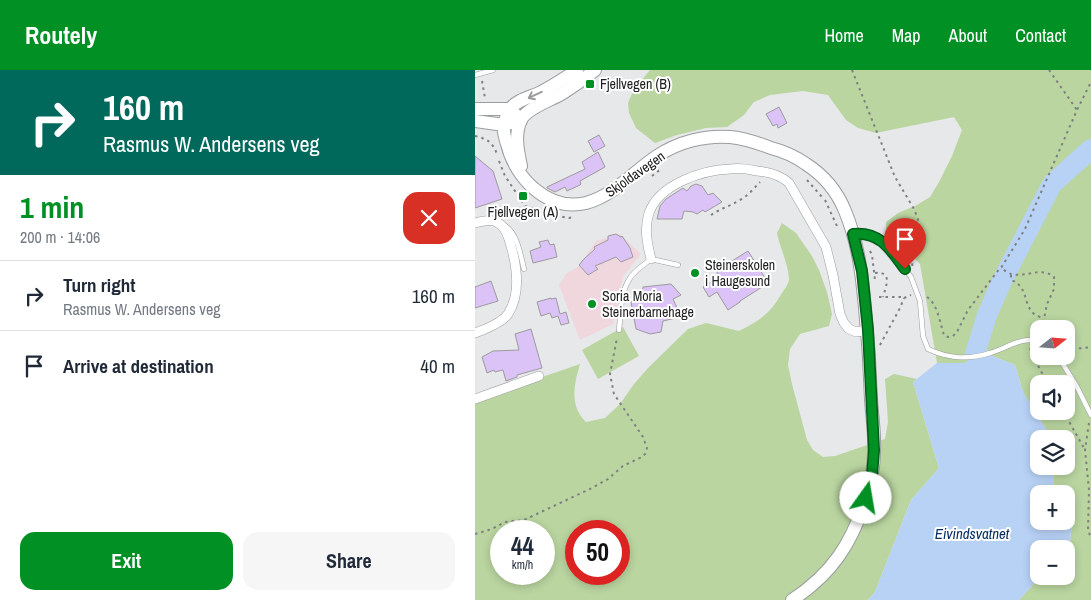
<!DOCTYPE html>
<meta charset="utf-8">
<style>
body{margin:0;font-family:"Archivo Narrow",sans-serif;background:#f6f6f7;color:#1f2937;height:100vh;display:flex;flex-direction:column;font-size:19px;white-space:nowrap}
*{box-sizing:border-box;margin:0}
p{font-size:16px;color:#747a83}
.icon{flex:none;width:28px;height:28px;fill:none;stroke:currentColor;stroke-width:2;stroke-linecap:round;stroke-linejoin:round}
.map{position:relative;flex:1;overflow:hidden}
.side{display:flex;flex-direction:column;background:#fff;width:475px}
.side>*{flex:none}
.top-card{background:#00695c;color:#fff;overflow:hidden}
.needle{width:32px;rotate:73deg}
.buttons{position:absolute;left:555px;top:250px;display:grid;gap:10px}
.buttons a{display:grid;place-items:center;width:45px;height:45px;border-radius:10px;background:#fff;box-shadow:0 2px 8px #0003;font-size:25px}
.speed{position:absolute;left:15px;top:450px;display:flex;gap:10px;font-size:25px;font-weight:700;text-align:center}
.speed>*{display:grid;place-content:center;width:65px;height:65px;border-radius:50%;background:#fff;box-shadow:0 2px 8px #0003;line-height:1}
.speed small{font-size:12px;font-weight:400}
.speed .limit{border:8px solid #d22;background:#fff;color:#111}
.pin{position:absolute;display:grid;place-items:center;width:42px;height:42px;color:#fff;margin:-51px -21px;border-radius:50% 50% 50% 0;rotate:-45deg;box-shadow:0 0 5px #0007}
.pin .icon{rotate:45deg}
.me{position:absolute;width:55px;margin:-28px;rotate:13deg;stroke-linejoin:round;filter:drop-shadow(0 0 4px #0008)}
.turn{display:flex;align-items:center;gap:18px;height:105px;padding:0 20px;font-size:22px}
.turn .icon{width:65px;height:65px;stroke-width:2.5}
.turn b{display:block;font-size:35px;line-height:42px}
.round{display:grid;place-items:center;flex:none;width:52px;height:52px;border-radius:15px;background:#f6f6f7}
.headline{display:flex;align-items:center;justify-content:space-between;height:85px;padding:0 20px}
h1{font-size:30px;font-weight:700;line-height:38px;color:#009024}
.primary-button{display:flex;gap:10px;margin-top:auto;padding:10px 20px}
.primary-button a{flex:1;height:58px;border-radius:15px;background:#009024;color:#fff;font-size:20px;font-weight:700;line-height:58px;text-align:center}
.primary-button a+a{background:#f6f6f7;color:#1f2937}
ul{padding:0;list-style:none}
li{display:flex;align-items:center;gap:15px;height:70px;padding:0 20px;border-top:1px solid #e0e1e3}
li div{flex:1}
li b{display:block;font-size:19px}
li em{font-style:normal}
header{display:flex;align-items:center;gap:30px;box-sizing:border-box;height:70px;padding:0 25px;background:#009024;color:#fff}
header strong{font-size:24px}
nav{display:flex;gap:28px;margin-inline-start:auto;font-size:18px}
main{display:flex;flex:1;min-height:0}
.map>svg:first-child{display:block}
.education{fill:#f0d6dd}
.green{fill:#bad5a0;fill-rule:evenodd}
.water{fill:#b8d2f6}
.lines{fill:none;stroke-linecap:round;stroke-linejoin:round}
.river{stroke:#b8d2f6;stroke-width:20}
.building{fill:#dbc2f7;stroke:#9c9b9d}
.lane-casing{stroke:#9a9d9e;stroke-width:5.5}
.street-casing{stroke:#9a9d9e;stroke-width:10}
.secondary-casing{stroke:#9a9d9e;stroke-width:14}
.path{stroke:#7f8081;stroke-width:2;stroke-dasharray:2.5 4;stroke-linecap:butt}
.lane{stroke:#fff;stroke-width:4.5}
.street{stroke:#fff;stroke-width:9}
.secondary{stroke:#fff;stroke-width:12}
.oneway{stroke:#9b9b9c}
.route-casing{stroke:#005e17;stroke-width:12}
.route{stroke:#009024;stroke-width:9}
.poi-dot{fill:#009024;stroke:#fff;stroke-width:2}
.labels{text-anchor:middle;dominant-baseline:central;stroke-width:4;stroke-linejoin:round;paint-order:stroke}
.poi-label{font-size:14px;fill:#212122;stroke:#fff;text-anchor:start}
.street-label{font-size:14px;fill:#212122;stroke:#fff}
.water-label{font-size:15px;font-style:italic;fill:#052e62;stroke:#fff}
</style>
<header>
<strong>Routely</strong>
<nav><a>Home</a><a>Map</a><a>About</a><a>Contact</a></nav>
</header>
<main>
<section class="side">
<div class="top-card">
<div class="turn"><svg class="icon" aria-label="right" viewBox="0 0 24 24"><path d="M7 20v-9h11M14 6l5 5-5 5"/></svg><div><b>160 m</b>Rasmus W. Andersens veg</div></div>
</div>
<div class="headline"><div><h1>1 min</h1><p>200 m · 14:06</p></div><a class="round" style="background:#d93025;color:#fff"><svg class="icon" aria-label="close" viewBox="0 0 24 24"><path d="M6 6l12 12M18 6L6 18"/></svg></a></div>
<ul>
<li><svg class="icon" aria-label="right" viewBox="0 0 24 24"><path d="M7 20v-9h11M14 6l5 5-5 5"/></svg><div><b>Turn right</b><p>Rasmus W. Andersens veg</p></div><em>160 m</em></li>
<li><svg class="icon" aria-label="arrive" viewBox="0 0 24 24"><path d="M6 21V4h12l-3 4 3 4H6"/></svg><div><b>Arrive at destination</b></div><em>40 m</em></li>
</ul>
<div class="primary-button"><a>Exit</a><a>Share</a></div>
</section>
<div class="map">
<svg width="616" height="530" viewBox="0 0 616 530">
<rect width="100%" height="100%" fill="#e6e8ea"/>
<!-- education -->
<path class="education" d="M145,164l21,20 -18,22 -10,48 -33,16 -21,-55 7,-11 13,-8 17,-25z"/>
<!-- green -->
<g class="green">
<path d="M175,0h441v530h-72l22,-24h25v-27l4,-5 2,-24 -6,-10v-16h-10c-4,-8 -3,-19 -1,-28h11v-27h-14l-29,-47 -8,-27 -25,-10 -26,8h-27l-17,-99 -34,-35v-7l12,-9 19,-8 13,-8 9,-15 13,-26 10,-26 -8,-13 -78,16 -18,-5 -12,-8 -18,-25 -25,-4 -33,4 -16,7 -10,13 -17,12 -21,1 -29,7 -22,8 -19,-15 -7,-15 -1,-10 6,-14zM564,259h27v27h-27zM564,314h27v27h-27z"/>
<path d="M307,153l14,10 16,23 7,14 8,22 5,22 -3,12 -29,8 -10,15 -2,16 4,19 15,56 6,10 10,7 12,-1 50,-17 3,-17 -3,-43 9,-5 23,5 -4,3 26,86 -28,32 -36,92 -7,8h-393v-200l76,-26 29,-10c-6,20 -11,42 6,58l19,-4 15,-14 14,-20 14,-16 40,-39 18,-6 33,8c21,-11 31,-17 43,-38 3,-5 7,-9 7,-14 -1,-16 -9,-31 -12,-46zM26,461h43v43h-43zM101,461h43v43h-43z"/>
<path d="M148,257l16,29 -41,23 -16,-29z"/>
</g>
<!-- water -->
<path class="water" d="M515,285l25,10 8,27 29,47h-13v27h16c-2,9 -3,20 1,28h-17v27h27v-11l6,9 -2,25 -4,5h-27v27h2l-22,24h-151l7,-8 36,-92 28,-32 -26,-86 24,-19h27z"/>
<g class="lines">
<!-- river -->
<path class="river" d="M500,284l12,-39 14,-32 51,-99 39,-35"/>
</g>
<!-- building -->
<g class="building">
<path d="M304,37l8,16 -9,5 -1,-4 -4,2 -7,-12z"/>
<path d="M124,65l6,11 -11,6 -6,-11z"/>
<path d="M123,82l7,15 -25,14 1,3 -1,1 -13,6 -2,-4 -10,5 -8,-4v-1l38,-18 -3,-7z"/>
<path d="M0,86l18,15 9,28 -27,9z"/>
<path d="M221,114l6,2 6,9 5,-2 9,9 -17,10 -2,-2 -6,4 -4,-2 -9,-1 -2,8h-25l3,-13 6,-7 17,-11 4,3 4,-5z"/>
<path d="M141,164l5,3 1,-1 8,12 3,9 -12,5 -5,-5 -21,9 3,3 -10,6 -9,-10 5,-6 11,-10 -1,-2 14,-7v-4z"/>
<path d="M73,170l2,5 4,-1 3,13 -24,6 -3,-12 11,-4 -2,-5z"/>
<path d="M273,181l19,30 -7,4 2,2 -22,14v1l-12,8 -11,-18 -8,5 -6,-10 17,-10 -4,-6z"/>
<path d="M16,211l7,20 -23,7v-21z"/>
<path d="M196,214l10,11 -8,4 4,9 -1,10 -13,3 -2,11 -11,2 -14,-5 -5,-27 11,-10 1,-5z"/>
<path d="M76,228v1l5,-1 4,16 6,-2 3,11 -8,2 -3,-9 -6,2 -2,-5 -9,3 -4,-14z"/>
<path d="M56,259l11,39 -25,7v2l-11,4 -3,-11 -8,2 -1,-2 -7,3 -5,-16 11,-6 26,-1 -4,-16z"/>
</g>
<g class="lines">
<defs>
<g id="lane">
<path d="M0,5l18,-5"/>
<path d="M30,156c12,6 16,31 19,43"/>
<path d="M379,163h8l10,3 12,6 27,35 9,24 3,35 5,13c21,10 40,11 62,4 15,-4 32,-17 49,-12"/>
<path d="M144,260c2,-17 1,-37 11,-52 5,-8 14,-13 21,-19l27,6"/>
<path d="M583,286l19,31 14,28"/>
</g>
<g id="street">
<path d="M0,153c9,-2 18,-5 26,2 6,5 8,14 10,21 6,21 10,48 -3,68 -5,8 -24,16 -33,19"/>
<path d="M176,189c-4,-16 -7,-31 -2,-46 10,-29 54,-43 81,-44 9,-1 18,0 27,2 12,1 23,4 32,12l37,64 7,28 7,39 4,9 5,6 7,3 12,-2"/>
<path d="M0,329l64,-23"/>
</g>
<g id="secondary">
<path d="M102,0c-12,8 -24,16 -36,22 -9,5 -23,7 -30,16 -3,4 -6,12 -7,17 -1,6 1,13 3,19 8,34 41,68 79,59 29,-8 47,-31 71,-47 21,-14 48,-21 73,-19 14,1 28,6 41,11 12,3 25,9 35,16 17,11 31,27 39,47 13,31 17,63 20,97 3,30 5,60 6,91 1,17 4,35 3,52 0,16 -3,32 -8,47 -14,45 -34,76 -74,102"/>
<path d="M0,39h35l11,11 -17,5 -29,-4"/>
<path d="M46,96c-3,-14 -7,-32 0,-46 5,-12 31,-20 42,-27 11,-7 22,-15 32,-23"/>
</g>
</defs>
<!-- lane casing -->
<use href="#lane" class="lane-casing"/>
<!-- street casing -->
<use href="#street" class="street-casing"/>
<!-- secondary casing -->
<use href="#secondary" class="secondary-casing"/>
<!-- path -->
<g class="path">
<path d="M377,0l43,107 19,32 4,10 -6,48"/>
<path d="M574,0l28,40"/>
<path d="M7,11l3,17"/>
<path d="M0,66c13,3 17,6 22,18"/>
<path d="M24,91l6,15 20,30 33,10 11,2 5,-1"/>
<path d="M177,106l10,-8"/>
<path d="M332,110l15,17"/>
<path d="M350,130l12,26"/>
<path d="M236,145c9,-6 19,-9 29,-15 8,-4 14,-12 20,-18"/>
<path d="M32,146l17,-10"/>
<path d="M395,181l2,4 3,25"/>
<path d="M400,203c18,-2 11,13 8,24"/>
<path d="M536,205v5c17,6 12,23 22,33 3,3 8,4 11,6"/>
<path d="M404,227h22l3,1"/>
<path d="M452,227c11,7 13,27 17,38l4,2 5,-1 4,-4 11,-22 32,-42"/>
<path d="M429,228l7,-3"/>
<path d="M570,259l-1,-10 3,-15 7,-15v-12c-13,-11 -28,1 -43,-3 -3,-1 -7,-4 -10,-6l24,-39 52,-119 14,-28"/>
<path d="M405,275l20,-37 4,-10"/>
<path d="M555,278l5,12 13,24"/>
<path d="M591,279l18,-1 7,-1"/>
<path d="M588,341l21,37"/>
<path d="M614,353l-4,27 4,40 -1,39 3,10"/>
<path d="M0,464l17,-5 13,-7 19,-2 66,-31 18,-10 15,-13 19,-9 3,-3 2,-6 -4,-11 -29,-43 -4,-20 7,-36"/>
</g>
<!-- lane -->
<use href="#lane" class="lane"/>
<!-- street -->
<use href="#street" class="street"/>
<!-- secondary -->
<use href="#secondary" class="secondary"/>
</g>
<!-- one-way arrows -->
<defs><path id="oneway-shaft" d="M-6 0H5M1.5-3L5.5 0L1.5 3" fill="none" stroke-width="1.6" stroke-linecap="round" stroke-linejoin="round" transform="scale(1.25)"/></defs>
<use class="oneway" href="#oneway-shaft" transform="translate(60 25) rotate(155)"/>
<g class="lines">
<defs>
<path id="route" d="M391,428l6,-23 2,-25 -6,-120 -6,-59 -9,-37c27,-3 38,16 52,35"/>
</defs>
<!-- route casing -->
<use href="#route" class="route-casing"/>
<!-- route -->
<use href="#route" class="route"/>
</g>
<!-- markers -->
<g class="poi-dot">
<rect x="110" y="9" width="10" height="10" rx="2.5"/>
<rect x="43" y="121" width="10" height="10" rx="2.5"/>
<circle cx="220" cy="203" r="5"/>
<circle cx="117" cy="234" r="5"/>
</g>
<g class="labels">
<!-- poi labels -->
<g class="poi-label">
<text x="125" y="14">Fjellvegen (B)</text>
<text x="48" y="142" text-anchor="middle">Fjellvegen (A)</text>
<text x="230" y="195">Steinerskolen<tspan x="230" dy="16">i Haugesund</tspan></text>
<text x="127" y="226">Soria Moria<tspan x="127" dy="16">Steinerbarnehage</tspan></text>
</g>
<!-- street labels -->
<g class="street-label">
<text transform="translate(160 104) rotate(-35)">Skjoldavegen</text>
</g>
<!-- water labels -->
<g class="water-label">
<text x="497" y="463">Eivindsvatnet</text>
</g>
</g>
</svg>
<div class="buttons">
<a><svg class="needle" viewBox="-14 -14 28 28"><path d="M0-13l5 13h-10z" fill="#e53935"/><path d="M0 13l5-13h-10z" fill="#747a83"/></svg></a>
<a><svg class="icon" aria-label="sound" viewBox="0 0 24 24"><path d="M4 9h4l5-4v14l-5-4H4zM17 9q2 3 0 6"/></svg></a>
<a><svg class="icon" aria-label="layers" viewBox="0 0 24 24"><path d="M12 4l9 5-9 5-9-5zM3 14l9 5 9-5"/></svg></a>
<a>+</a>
<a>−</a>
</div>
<div class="speed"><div>44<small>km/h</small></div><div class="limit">50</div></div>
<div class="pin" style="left:430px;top:199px;background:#d93025"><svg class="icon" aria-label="arrive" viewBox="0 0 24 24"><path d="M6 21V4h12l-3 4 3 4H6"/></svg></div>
<svg class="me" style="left:391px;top:428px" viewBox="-20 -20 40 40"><circle r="19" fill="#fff"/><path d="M0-13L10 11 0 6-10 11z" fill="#009024"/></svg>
</div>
</main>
